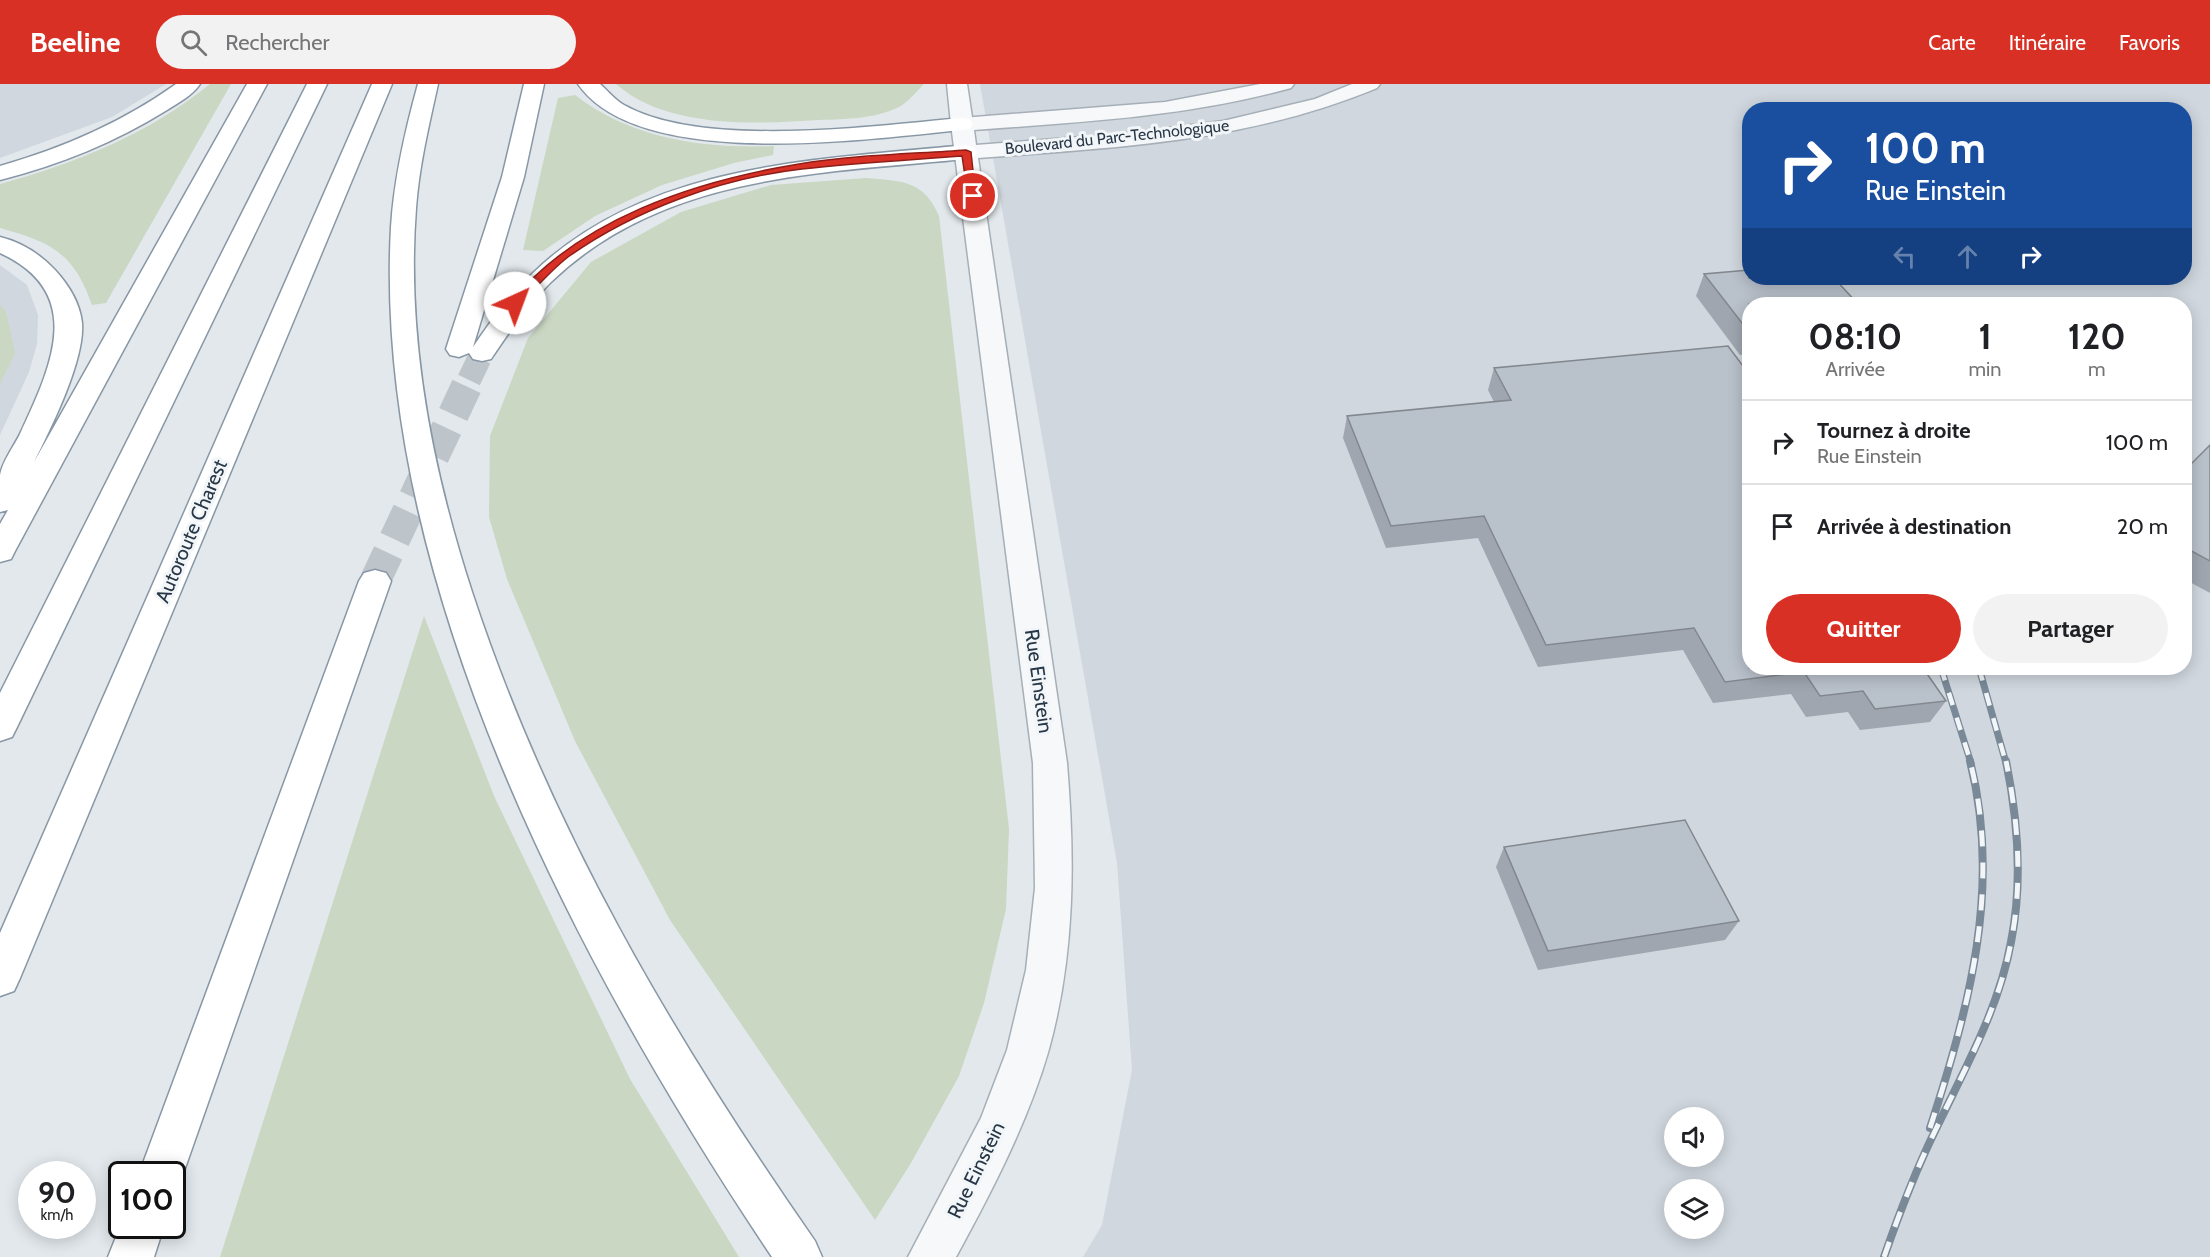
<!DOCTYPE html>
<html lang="fr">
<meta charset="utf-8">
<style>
body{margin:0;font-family:Cabin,sans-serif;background:#f2f2f2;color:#202124;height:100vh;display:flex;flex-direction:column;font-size:22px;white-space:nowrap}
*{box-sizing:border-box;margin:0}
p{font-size:20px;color:#757577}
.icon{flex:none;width:33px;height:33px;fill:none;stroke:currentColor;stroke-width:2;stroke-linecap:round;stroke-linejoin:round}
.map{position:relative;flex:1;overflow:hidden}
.side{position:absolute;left:1742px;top:213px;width:450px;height:378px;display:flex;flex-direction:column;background:#fff;border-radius:24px;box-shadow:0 3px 15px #0003}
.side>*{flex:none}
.guide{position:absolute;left:1742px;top:18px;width:450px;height:183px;border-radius:24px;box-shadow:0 3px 15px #0003;background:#1a4fa0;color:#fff;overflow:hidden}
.tools{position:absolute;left:1664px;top:1023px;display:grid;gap:12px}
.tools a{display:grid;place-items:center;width:60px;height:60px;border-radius:50%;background:#fff;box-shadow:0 3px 15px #0003;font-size:30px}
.speed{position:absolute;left:18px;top:1077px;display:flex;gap:12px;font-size:30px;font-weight:700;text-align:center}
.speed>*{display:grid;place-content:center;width:78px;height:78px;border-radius:50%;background:#fff;box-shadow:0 3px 15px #0003;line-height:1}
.speed small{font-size:15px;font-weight:400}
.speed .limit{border:3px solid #111;border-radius:9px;background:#fff;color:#111}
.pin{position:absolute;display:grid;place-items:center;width:51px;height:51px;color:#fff;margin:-26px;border:3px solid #fff;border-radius:50%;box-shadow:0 2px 6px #0007}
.me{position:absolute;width:66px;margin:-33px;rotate:43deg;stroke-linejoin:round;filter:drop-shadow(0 0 4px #0008)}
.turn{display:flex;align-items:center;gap:21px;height:126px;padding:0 24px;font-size:27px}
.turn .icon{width:78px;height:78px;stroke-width:2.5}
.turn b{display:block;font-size:42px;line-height:51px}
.lanes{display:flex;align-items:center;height:57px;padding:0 24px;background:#0003;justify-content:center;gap:30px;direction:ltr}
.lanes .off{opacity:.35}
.eta{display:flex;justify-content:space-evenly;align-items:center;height:102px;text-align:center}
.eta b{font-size:36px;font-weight:700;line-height:42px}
.action{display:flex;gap:12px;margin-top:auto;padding:12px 24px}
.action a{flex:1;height:69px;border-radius:36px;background:#d93025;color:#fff;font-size:24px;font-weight:700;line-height:69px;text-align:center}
.action a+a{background:#f2f2f2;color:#202124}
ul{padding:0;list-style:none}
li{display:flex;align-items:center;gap:18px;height:84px;padding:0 24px;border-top:2px solid #e0e0e0}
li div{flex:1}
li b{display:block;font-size:22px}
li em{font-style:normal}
header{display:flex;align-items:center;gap:36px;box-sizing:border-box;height:84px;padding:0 30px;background:#d93025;color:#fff}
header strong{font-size:28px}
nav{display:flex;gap:33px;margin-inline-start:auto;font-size:21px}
.search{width:420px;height:54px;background:#f2f2f2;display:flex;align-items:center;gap:15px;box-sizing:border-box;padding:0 21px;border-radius:33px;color:#757577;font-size:22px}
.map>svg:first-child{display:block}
.built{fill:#d0d7de;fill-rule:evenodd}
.green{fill:#cad7c2}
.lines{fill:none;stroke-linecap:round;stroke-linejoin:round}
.motorway-tunnel-far1{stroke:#bdc5cb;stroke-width:24;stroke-dasharray:24 12;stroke-linecap:butt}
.motorway-tunnel{stroke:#bdc5cb;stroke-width:31;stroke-dasharray:31 15;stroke-linecap:butt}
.minor-casing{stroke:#a6afb7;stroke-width:3}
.tertiary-casing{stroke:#a6afb7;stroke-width:3}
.motorway-casing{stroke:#8897a5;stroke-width:3}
.minor{fill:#f6f8fa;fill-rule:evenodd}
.tertiary{fill:#f6f8fa;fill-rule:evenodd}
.motorway{fill:#fff;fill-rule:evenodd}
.rail-far1-casing{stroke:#7a8998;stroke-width:7}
.rail-casing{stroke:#7a8998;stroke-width:8}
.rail-far1{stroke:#f2f6f9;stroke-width:4.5;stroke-dasharray:13;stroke-linecap:butt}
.rail{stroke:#f2f6f9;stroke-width:5;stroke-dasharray:16;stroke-linecap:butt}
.wall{fill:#9fa6af}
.building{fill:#b9c1cb;stroke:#82878e;stroke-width:1.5}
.route{fill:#d93025;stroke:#8d1f18;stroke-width:1.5}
.labels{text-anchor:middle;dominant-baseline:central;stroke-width:6;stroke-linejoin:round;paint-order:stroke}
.far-street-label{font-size:16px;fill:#283746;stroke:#f2f6f9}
.street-label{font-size:20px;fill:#283746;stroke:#f2f6f9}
</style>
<header>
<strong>Beeline</strong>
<div class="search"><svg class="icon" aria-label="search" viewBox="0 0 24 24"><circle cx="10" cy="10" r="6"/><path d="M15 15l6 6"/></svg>Rechercher</div>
<nav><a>Carte</a><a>Itinéraire</a><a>Favoris</a></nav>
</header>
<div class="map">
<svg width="2210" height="1173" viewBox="0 0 2210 1173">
<rect width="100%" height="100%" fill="#e2e8ec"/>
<!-- built -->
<g class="built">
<path d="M0,0h166l-54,33 -112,41z"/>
<path d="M980,0h1230v1173h-1127l19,-32 30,-155 -15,-207zM1749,26h435v168h-435zM1749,220h435v364h-435zM1674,1034h39v38h-39zM1674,1106h39v38h-39z"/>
<path d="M0,181l27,20 11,30 -1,29 -8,28 -29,63z"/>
</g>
<!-- green -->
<g class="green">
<path d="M210,0h21l-125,219 -14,2c-18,-52 -41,-63 -92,-77v-44c75,-20 150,-51 210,-100z"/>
<path d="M616,0h307v1c-7,7 -15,17 -24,22 -25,12 -53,12 -80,13 -63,4 -152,9 -203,-36z"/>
<path d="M575,11c56,44 130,54 199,51l-1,9 -39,8 -72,22 -67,31 -52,35 -20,-1 35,-152z"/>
<path d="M866,94c35,3 58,2 73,38l70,613 -3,80 -22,94 -25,73 -48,87 -36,57 -205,-300 -95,-179 -68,-162 -18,-62 1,-81 38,-98 63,-76 90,-50 90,-27z"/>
<path d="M0,221l6,7 9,41 -15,31z"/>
<path d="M424,532l70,180 136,283 109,178h-519z"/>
</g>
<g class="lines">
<!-- motorway-tunnel-far1 -->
<path class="motorway-tunnel-far1" d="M469,296l13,-27"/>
<!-- motorway-tunnel -->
<path class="motorway-tunnel" d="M375,497l95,-202"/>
<defs>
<path id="minor" d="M947,0h20l6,40 -3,5h-16l-3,-5z"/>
<path id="tertiary" d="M1260,0h34l-3,4c-104,29 -210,34 -317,42l2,15 144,-11 103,-13 92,-22 37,-15h28l-3,4c-134,55 -257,59 -399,70l89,605c8,96 8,192 -18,286 -21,73 -57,142 -93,208h-48l73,-139 26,-68 19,-80 9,-82 -2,-125 -82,-639 3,-5 8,-1 203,-16z"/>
<g id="motorway">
<path d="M176,0h24c-7,11 -22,19 -33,26 -51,32 -108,55 -167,70v-14c63,-18 123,-44 176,-82z"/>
<path d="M247,0h20l-252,467 -4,8 -11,3v-38l8,-14 -8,2c0,-12 0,-25 0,-37 2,-13 14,-29 20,-41 30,-65 68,-141 -20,-181v-16c21,5 40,17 55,33 13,14 25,33 27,53 3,37 -31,105 -48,139z"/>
<path d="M307,0h20l-310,643 -5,10 -12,4v-48z"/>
<path d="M372,0h20l-372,894 -6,13 -14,5v-63z"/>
<path d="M418,0h20c-9,41 -19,82 -22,124 -10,129 16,261 56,384 77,235 202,447 343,649l7,16h-50c-192,-287 -400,-675 -381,-1030 3,-48 14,-96 27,-143z"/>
<path d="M524,0h20l-20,93 -51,170c18,-26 36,-52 60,-74 115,-111 284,-113 433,-128l8,2 3,5 -3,5 -8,2c-145,14 -304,15 -416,124 -23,23 -41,49 -59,76l-9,2 -9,-2 -4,-6 -10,4 -9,-2 -4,-6 56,-172z"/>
<path d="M578,0h22c8,7 15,16 24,21 78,44 249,21 338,13l8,1 3,5 -3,5 -8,1c-94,9 -323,42 -384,-46z"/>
<path d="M375,486l11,3 5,8 -208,593 -7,15 -4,2v-17h-33l220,-593 5,-8z"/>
<path d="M122,1138v4h42l-10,31h-46z"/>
</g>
</defs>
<!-- minor casing -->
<use href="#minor" class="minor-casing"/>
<!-- tertiary casing -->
<use href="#tertiary" class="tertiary-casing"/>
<!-- motorway casing -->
<use href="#motorway" class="motorway-casing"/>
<!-- minor -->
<use href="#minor" class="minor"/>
<!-- tertiary -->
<use href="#tertiary" class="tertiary"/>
<!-- motorway -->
<use href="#motorway" class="motorway"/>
<defs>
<g id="rail-far1">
<path d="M1941,584l30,95"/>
<path d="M1979,584l27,95"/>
</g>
<g id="rail">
<path d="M1930,1044c39,-120 72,-241 40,-367"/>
<path d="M1884,1173c15,-43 31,-85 51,-126 29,-61 64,-122 76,-189 12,-60 7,-122 -5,-181"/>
</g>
</defs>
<!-- rail-far1 casing -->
<use href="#rail-far1" class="rail-far1-casing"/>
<!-- rail casing -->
<use href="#rail" class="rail-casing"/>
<!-- rail-far1 -->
<use href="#rail-far1" class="rail-far1"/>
<!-- rail -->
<use href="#rail" class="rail"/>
</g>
<!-- wall -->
<g class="wall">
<path d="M1704,190l45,30v50l-9,1 -44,-59z"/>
<path d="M1494,284l255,300h174l23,33 -16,21 -70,8 -12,-18 -42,5 -15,-23 -78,9 -30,-53 -145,17 -60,-129 -92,10 -43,-110 4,-22 147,-14 -6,-12z"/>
<path d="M2210,361v148l-26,-14v-108z"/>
<path d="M1504,763l235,74 -14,19 -187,30 -42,-103z"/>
</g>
<!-- building -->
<g class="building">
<path d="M1749,186v8h85l24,26h-109v28l-45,-58z"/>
<path d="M1728,262l21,28v294h174l23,33 -71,8 -12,-18 -43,5 -16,-24 -79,10 -31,-54 -148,17 -62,-129 -93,10 -44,-110 164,-16 -17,-32z"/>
<path d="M2210,361v116l-26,-14v-76z"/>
<path d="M1685,736l54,101 -191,30 -44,-104z"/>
</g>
<!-- route -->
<path class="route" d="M966,66l5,2 5,47 -8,-3 -6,-40c-53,4 -107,7 -160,13 -80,9 -168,41 -234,88 -18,14 -33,32 -49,48l-9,-2c68,-84 185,-122 289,-139 55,-9 112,-10 167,-14z"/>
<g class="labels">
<!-- far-street labels -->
<g class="far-street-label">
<text transform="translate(1117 53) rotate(-6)">Boulevard du Parc-Technologique</text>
</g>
<!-- street labels -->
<g class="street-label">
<text transform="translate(191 447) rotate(-67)">Autoroute Charest</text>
<text transform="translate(1039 597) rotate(82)">Rue Einstein</text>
<text transform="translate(976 1086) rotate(-64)">Rue Einstein</text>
</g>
</g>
</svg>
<div class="tools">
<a><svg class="icon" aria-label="sound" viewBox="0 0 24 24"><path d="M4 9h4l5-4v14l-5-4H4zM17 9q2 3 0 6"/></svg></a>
<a><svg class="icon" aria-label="layers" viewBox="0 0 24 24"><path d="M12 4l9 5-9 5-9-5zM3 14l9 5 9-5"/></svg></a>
</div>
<div class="speed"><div>90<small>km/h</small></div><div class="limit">100</div></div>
<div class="pin" style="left:973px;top:112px;background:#d93025"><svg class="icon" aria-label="arrive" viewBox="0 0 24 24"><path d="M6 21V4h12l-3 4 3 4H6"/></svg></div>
<svg class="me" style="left:515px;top:219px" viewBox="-20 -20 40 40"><circle r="19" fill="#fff"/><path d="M0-13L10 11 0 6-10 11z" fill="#d93025"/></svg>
<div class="guide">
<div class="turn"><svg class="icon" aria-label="right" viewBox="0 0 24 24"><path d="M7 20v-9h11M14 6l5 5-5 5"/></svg><div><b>100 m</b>Rue Einstein</div></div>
<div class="lanes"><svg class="icon off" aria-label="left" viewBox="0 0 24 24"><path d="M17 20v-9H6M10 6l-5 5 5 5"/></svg><svg class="icon off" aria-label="ahead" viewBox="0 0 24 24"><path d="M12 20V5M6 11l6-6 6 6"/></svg><svg class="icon" aria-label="right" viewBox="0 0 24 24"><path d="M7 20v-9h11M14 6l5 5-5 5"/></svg></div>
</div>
<section class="side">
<div class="eta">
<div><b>08:10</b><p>Arrivée</p></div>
<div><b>1</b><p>min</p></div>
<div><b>120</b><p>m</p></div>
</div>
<ul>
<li><svg class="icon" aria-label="right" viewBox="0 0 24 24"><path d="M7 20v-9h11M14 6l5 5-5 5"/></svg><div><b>Tournez à droite</b><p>Rue Einstein</p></div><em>100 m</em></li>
<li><svg class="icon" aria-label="arrive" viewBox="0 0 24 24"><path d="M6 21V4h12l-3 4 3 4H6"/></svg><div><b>Arrivée à destination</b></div><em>20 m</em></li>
</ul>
<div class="action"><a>Quitter</a><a>Partager</a></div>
</section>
</div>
